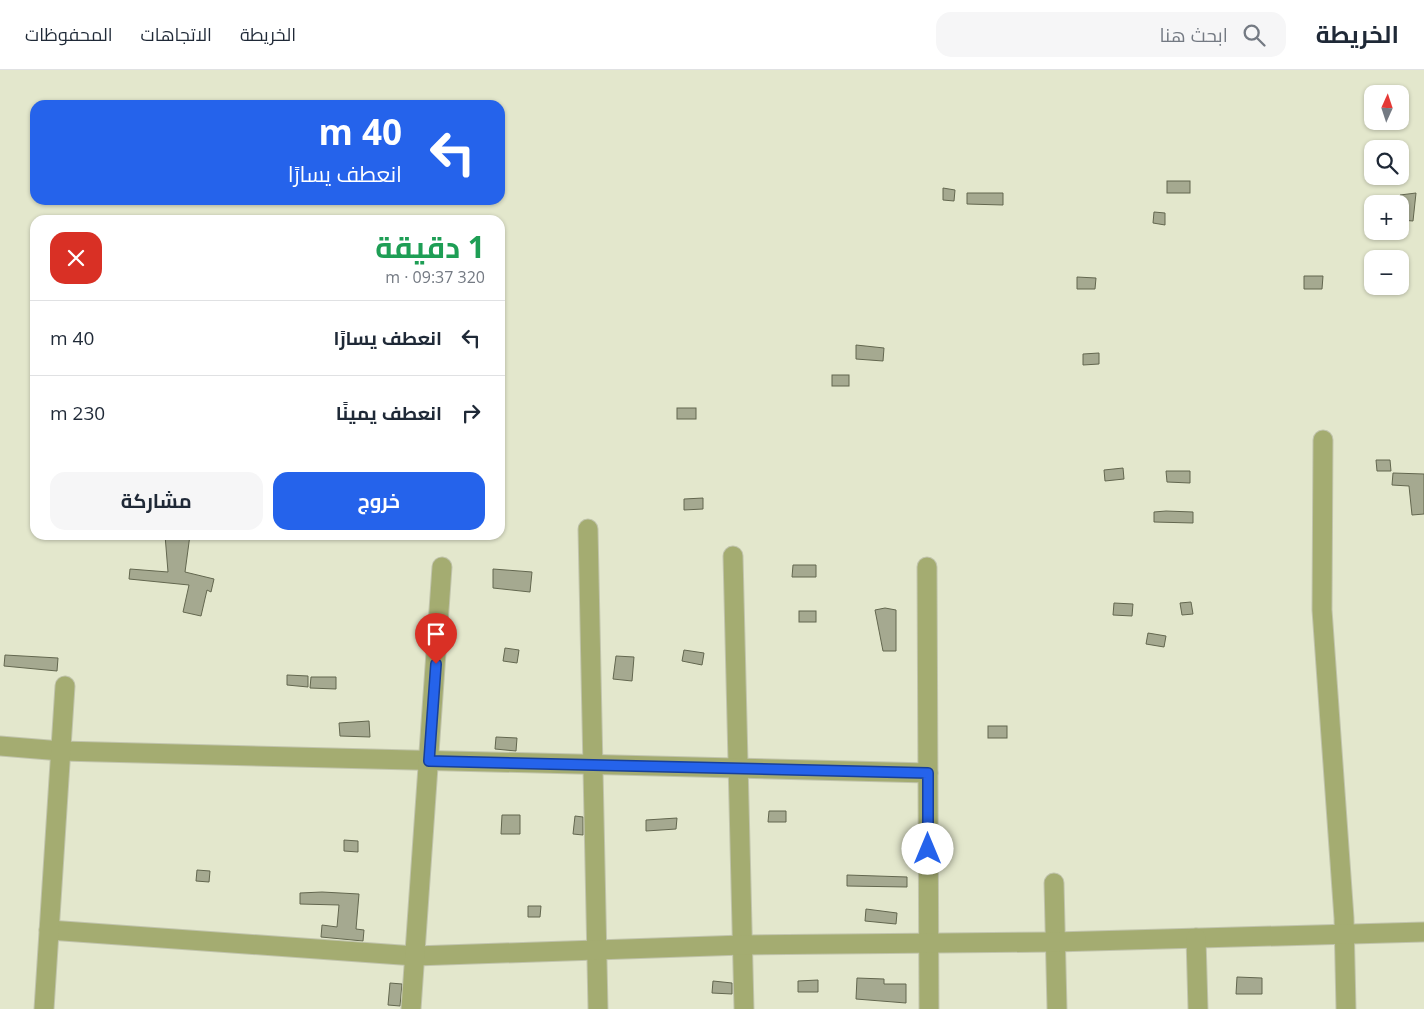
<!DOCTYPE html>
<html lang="ar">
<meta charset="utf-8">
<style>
body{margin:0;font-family:"Open Sans",Cairo,sans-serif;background:#f6f6f7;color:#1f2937;direction:rtl;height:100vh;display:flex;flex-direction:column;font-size:19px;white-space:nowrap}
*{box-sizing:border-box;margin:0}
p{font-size:16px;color:#747a83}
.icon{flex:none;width:28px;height:28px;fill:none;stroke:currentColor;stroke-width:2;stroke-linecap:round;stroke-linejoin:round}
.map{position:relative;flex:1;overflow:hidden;direction:ltr}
.panel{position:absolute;left:30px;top:145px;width:475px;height:325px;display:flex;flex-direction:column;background:#fff;border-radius:15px;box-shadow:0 1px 4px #0004;direction:rtl}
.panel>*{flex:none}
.hud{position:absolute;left:30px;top:30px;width:475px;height:105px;border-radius:15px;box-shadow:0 1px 4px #0004;direction:rtl;background:#2563eb;color:#fff;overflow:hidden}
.needle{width:32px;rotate:3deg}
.controls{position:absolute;left:1364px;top:15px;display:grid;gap:10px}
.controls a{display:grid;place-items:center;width:45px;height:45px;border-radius:10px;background:#fff;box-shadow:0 1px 4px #0004;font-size:25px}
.pin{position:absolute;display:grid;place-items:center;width:42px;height:42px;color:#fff;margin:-51px -21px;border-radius:50% 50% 50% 0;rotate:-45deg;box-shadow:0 0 5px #0007}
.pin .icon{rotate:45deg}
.me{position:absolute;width:55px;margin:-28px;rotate:0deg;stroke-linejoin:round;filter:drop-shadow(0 0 4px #0008)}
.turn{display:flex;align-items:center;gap:18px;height:105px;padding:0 20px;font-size:22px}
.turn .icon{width:65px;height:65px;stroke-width:2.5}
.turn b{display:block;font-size:35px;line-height:42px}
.round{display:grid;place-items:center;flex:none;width:52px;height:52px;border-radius:15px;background:#f6f6f7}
.overview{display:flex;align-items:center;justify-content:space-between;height:85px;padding:0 20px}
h1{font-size:30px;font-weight:700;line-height:38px;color:#1e9e55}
.primary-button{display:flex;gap:10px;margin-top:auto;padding:10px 20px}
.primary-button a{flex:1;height:58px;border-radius:15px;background:#2563eb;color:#fff;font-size:20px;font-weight:700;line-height:58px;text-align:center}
.primary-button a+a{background:#f6f6f7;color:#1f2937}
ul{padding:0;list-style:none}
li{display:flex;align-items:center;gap:15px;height:75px;padding:0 20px;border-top:1px solid #e0e1e3}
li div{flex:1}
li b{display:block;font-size:19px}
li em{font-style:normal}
header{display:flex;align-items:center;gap:30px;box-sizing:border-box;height:70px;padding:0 25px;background:#fff;border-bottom:1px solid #e0e1e3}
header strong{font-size:24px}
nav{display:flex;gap:28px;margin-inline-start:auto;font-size:18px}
.search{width:350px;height:45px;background:#f6f6f7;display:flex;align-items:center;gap:12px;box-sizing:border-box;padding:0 18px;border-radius:15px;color:#747a83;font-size:19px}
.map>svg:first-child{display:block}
.building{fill:#a5a990;stroke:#63674f}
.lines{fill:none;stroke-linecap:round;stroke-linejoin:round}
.minor-casing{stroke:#c1c4ac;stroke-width:21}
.minor{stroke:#a4ac71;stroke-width:19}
.route-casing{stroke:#184099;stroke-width:12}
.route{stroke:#2563eb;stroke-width:9}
</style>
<header>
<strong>الخريطة</strong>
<div class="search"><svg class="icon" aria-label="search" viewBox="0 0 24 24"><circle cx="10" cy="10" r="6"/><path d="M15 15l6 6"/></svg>ابحث هنا</div>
<nav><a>الخريطة</a><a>الاتجاهات</a><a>المحفوظات</a></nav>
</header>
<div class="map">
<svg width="1424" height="939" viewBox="0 0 1424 939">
<rect width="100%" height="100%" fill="#e3e7cc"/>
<!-- building -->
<g class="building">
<rect x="1167" y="111" width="23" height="12"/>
<path d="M943,118l12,2 -1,11 -11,-1z"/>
<path d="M967,123h36v12l-36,-1z"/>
<path d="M1416,123l-3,28 -12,-1 2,-15 -3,1v-11z"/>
<path d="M1154,142l11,1v12l-12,-2z"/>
<path d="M1304,206h19l-1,13h-18z"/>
<path d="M1077,207l19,1 -1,11h-18z"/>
<path d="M856,275l28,3 -1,13 -27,-2z"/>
<path d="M1099,283v11l-16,1v-11z"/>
<rect x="832" y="305" width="17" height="11"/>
<rect x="677" y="338" width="19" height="11"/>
<path d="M1376,390h14l1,11h-14z"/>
<path d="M1123,398l1,11 -19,2 -1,-11z"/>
<path d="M1166,401h24v12l-23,-1z"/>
<path d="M1393,403l31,1v40l-12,1 -3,-29 -17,-1z"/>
<path d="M703,428v11l-19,1v-11z"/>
<path d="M1166,441l27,1v11l-39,-1v-10z"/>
<path d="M165,465h25l-5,37 29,7 -3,13 -4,-2 -6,26 -18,-4 6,-27 -60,-6 1,-10 38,3z"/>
<path d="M793,495h23v12h-24z"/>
<path d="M493,499l39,3 -2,20 -37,-4z"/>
<path d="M1191,532l2,12 -11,1 -2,-12z"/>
<path d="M1114,533l19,1 -1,12 -19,-1z"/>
<path d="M885,538l11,2v41h-13l-8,-41z"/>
<rect x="799" y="541" width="17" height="11"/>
<path d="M1148,563l18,3 -2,11 -18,-3z"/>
<path d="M505,578l14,2 -2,13 -14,-2z"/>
<path d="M684,580l20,3 -2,12 -20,-4z"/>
<path d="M5,585l53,3 -1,13 -53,-5z"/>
<path d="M616,586l18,1 -2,24 -19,-2z"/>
<path d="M287,605l21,1v11l-21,-2z"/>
<path d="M311,607h25v12l-26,-1z"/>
<path d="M369,651l1,16 -30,-1 -1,-13z"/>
<rect x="988" y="656" width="19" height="12"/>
<path d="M496,667l21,1 -1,13 -21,-2z"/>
<path d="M769,741h17v11h-18z"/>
<path d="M502,745h18v19h-19z"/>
<path d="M575,746l8,1v18l-10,-1z"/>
<path d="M677,748l-1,11 -30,2v-11z"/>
<path d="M344,770l14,1v11l-14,-1z"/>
<path d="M197,800l13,1 -1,11 -13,-1z"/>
<path d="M847,805l60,2v10l-60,-1z"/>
<path d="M322,822l37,2 -3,35 8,1 -1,11 -42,-4 1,-12 15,2 2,-22 -39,-1v-11z"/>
<path d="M528,836h13l-1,11h-12z"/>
<path d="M866,839l31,4 -1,11 -31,-3z"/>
<path d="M1237,907l25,1v16h-26z"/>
<path d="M857,908l27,1v5h22v19l-50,-4z"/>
<path d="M818,910v12h-20v-11z"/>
<path d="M713,911l19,2v11l-20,-1z"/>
<path d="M390,913l12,1 -2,22 -12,-1z"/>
</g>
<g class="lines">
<defs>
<g id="minor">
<path d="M1323,370l-1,170 22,308 2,91"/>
<path d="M588,459l10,480"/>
<path d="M733,486l11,453"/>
<path d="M927,497l2,442"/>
<path d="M0,676l61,5 867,22"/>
<path d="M1054,813l3,126"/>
<path d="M49,860l366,26 328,-11 312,-3 369,-10"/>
<path d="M1196,868l2,71"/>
<path d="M44,939l21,-323"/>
<path d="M411,939l31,-442"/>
</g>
</defs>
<!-- minor casing -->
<use href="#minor" class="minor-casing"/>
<!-- minor -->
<use href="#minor" class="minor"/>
</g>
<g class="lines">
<defs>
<path id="route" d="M436,594l-7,97 499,12v76"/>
</defs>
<!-- route casing -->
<use href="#route" class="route-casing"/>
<!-- route -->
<use href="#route" class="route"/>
</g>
</svg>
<div class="controls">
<a><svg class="needle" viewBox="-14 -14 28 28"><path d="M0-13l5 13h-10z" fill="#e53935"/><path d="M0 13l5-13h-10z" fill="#747a83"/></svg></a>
<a><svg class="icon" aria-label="search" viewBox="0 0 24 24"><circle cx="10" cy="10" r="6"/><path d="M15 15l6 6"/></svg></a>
<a>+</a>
<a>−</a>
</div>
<div class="pin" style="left:436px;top:594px;background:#d93025"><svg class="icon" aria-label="arrive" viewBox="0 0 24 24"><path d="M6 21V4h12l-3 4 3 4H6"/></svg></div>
<svg class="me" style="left:928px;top:779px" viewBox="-20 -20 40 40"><circle r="19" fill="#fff"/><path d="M0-13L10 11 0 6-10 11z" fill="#2563eb"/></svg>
<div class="hud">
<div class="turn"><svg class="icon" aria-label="left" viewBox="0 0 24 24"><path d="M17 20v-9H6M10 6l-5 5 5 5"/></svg><div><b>40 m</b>انعطف يسارًا</div></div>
</div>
<section class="panel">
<div class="overview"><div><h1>1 دقيقة</h1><p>320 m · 09:37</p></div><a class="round" style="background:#d93025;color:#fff"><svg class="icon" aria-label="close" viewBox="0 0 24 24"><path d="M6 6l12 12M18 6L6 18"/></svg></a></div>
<ul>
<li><svg class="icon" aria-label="left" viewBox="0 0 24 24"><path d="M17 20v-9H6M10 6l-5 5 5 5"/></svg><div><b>انعطف يسارًا</b></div><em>40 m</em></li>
<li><svg class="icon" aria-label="right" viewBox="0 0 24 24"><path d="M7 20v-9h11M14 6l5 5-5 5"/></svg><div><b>انعطف يمينًا</b></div><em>230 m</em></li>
</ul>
<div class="primary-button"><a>خروج</a><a>مشاركة</a></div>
</section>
</div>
